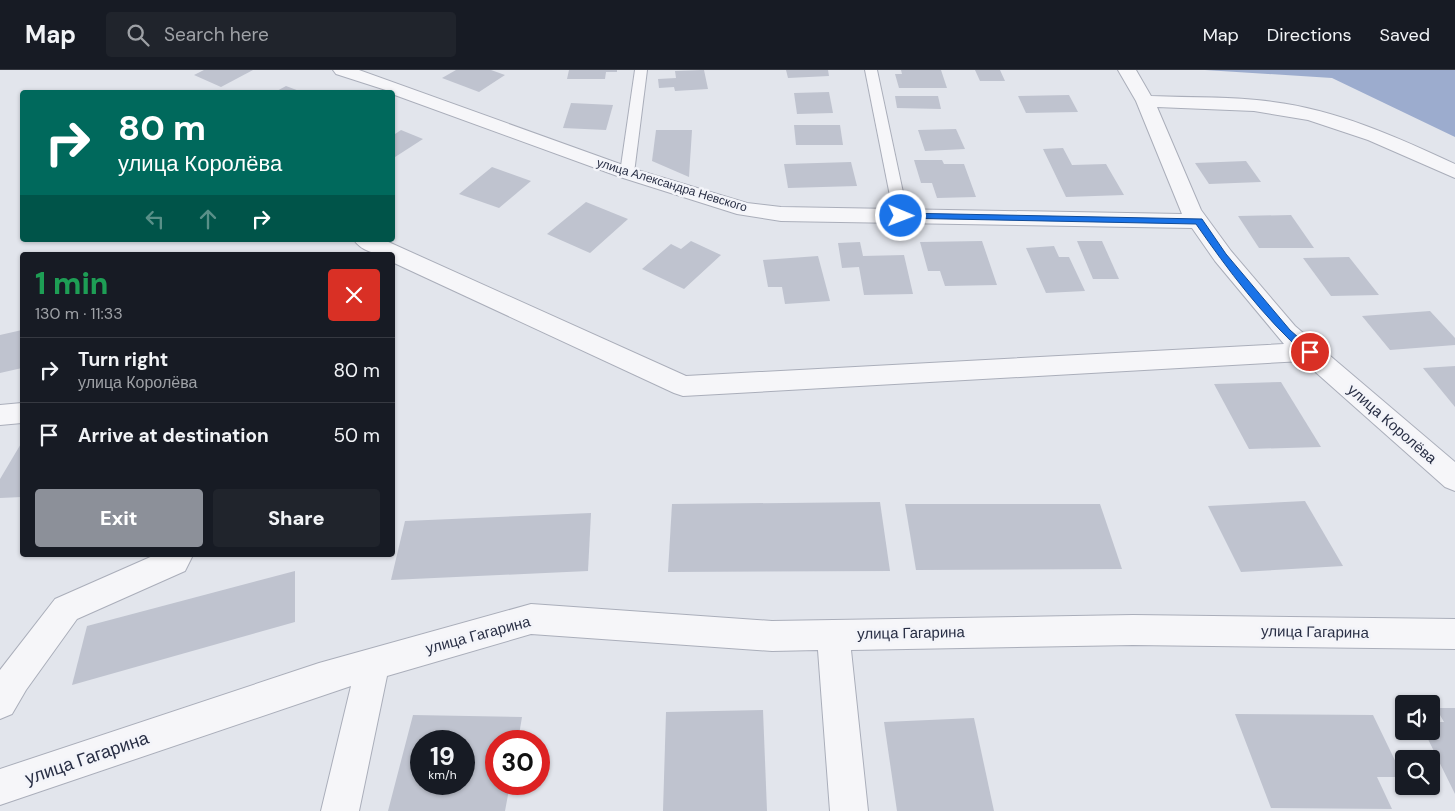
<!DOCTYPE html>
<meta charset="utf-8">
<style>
body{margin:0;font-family:"DM Sans",sans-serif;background:#20242c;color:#f1f3f6;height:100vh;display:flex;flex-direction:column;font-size:19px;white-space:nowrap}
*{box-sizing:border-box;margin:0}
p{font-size:16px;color:#9ea1a6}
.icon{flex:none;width:28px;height:28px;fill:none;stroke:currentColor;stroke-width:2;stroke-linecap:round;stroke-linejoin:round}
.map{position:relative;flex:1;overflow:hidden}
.details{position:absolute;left:20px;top:182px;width:375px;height:305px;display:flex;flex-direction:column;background:#171b24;border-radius:5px;box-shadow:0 1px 4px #0004}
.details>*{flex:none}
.guide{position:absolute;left:20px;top:20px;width:375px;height:152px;border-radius:5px;box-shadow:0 1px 4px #0004;background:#00695c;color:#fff;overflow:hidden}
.controls{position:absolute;left:1395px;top:625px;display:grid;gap:10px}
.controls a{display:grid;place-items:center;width:45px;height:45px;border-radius:5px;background:#171b24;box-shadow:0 1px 4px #0004;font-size:25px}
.speed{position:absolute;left:410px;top:660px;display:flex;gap:10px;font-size:25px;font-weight:700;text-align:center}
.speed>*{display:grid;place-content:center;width:65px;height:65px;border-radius:50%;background:#171b24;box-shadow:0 1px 4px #0004;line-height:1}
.speed small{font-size:12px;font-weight:400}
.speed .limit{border:8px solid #d22;background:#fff;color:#111}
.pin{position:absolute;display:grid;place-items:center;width:42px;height:42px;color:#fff;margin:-21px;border:2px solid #fff;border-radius:50%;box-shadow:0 1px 5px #0007}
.me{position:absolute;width:55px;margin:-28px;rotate:91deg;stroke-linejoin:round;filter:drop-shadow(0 0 4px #0008)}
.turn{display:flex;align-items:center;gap:18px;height:105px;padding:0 15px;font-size:22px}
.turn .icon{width:65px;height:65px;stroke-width:2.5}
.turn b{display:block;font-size:35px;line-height:42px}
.lanes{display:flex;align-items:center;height:48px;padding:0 15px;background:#0003;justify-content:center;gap:25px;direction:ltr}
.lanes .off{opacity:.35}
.round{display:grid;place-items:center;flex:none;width:52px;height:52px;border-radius:5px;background:#20242c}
.overview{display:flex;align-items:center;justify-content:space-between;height:85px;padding:0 15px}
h1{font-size:30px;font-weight:800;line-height:38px;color:#1e9e55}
.action{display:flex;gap:10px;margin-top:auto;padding:10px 15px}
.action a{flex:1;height:58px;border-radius:5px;background:#8c9099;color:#fff;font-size:20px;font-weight:800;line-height:58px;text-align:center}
.action a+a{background:#20242c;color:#f1f3f6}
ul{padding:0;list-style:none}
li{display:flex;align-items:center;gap:15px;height:65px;padding:0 15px;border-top:1px solid #363941}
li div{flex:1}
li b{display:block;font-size:19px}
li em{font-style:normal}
header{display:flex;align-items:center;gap:30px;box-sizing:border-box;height:70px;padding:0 25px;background:#171b24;border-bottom:1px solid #363941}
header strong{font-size:24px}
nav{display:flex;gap:28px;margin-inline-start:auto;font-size:18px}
.search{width:350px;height:45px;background:#20242c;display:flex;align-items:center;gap:12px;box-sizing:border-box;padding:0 18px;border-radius:5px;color:#9ea1a6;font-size:19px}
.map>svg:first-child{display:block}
.water{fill:#9cacce}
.building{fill:#bfc3cf;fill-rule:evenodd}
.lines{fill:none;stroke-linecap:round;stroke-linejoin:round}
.service-casing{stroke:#aaaeba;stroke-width:2}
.minor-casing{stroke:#aaaeba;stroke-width:2}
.service{fill:#f6f6f9;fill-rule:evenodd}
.minor{fill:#f6f6f9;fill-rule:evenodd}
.route{fill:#1a73e8;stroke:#114b97}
.labels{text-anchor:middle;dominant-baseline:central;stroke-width:5;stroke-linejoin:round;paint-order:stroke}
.far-street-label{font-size:12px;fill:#292f45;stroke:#f3f4f9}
.street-label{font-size:15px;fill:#292f45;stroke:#f3f4f9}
.near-street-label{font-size:18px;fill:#292f45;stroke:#f3f4f9}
</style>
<header>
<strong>Map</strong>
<div class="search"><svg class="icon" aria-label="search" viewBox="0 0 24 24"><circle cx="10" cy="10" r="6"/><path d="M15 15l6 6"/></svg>Search here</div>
<nav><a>Map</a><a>Directions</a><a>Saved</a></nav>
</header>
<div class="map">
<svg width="1455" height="741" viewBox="0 0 1455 741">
<rect width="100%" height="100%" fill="#e2e5ec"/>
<!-- water -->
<path class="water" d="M1205,0h250v67l-123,-59z"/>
<!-- building -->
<g class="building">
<path d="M204,0h49l-32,17 -27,-12z"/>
<path d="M456,0h35l14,5 -26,17 -37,-14z"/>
<path d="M569,0h48v2h-11l-1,7h-38z"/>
<path d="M704,0l4,19 -33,2 -1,-4 -15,1 -1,-9 18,-1 -1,-7z"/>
<path d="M786,0h42l1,6 -41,2z"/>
<path d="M901,0h40l6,18h-48l-4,-14h7z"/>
<path d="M975,0h25l5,11h-25z"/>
<path d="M286,16l16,6h-27z"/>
<path d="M829,22l4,21 -36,1 -3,-21z"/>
<path d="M1069,25l9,17 -52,1 -8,-17z"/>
<path d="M895,26h43l3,13 -44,-1z"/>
<path d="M571,33l42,2 -7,25 -43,-2z"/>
<path d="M794,55h46l3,20h-47z"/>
<path d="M956,59l9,20 -40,2 -7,-21z"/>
<path d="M401,60l22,9 -31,20v-23z"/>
<path d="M656,60h36l-3,47 -37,-16z"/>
<path d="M1063,78l9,17 34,-1 18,31 -58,2 -23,-48z"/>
<path d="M914,90h28l2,4h20l12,33 -39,1 -5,-15h-11z"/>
<path d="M1246,91l15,21 -52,2 -14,-21z"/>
<path d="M851,92l6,24 -69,2 -4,-24z"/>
<path d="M492,97l39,14 -32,27 -40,-14z"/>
<path d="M586,132l42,17 -38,34 -43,-19z"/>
<path d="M1291,145l23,33h-55l-21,-32z"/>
<path d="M691,171l30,14 -37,34 -42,-20 29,-25 10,5z"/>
<path d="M982,171l15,44 -52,1 -5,-15h-12l-8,-29z"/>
<path d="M1077,171h25l17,38h-26z"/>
<path d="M860,172l3,14 41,-1 9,39 -49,1 -5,-28 -17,1 -4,-25z"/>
<path d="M1054,176l5,11h10l16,34 -39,2 -20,-45z"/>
<path d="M818,186l12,45 -45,3 -3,-17h-14l-5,-27z"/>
<path d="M1349,187l30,38 -48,1 -28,-38z"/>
<path d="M1430,241l25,27v7l-65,5 -28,-34z"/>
<path d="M22,260v38l-22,5v-38z"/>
<path d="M1455,296v41l-32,-39z"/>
<path d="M1281,312l40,65 -72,2 -35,-65z"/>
<path d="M22,372v55l-22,1v-19z"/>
<path d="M1305,431l38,65 -102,6 -33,-66z"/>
<path d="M880,432l10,69 -222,1 4,-68z"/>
<path d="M905,434h195l22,65 -206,1z"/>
<path d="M591,443l-3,58 -197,9 14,-59z"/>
<path d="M295,501v51l-223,63 15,-59z"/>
<path d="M1436,638h19v86l-31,-63h7v-9h13z"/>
<path d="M763,640l4,101h-104l3,-99z"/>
<path d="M1235,644l138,1 30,62h-26l15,32 -121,-1z"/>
<path d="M413,645l109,2 -4,24h-22v43h14l-5,27h-117zM421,671h43v43h-43z"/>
<path d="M974,648l20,93h-97l-13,-89z"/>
</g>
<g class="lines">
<defs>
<g id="service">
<path d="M635,0h12l-13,103 -7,4 -7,-4z"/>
<path d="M865,0h12l31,146 -7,4 -7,-4z"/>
</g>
<g id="minor">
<path d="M333,0h26l275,99 113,34 34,4 401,7 -46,-113 -18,-31h18l15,26c41,2 81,0 122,6 64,8 124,35 182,62v14l-87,-38 -60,-20 -54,-9 -97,-4 44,103 30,41 64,75 160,136v29l-10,-4 -142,-126 -620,35 -9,-3 -282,-131v-7c-13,0 -30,-3 -38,-15h30l302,136 598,-32 -69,-83 -23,-33 -411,-7 -44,-7 -117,-37 -228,-83v-2l-56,-18z"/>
<path d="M22,333v20l-22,2v-20z"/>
<path d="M155,485h38l-8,16 -108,48 -51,71 -14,24 -12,5v-49l55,-71z"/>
<path d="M531,534l241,17 361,-6 322,4v30l-322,-4 -282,5 17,161h-38l-12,-161 -46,1 -241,-17 -144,42 -28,135h-38l30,-125 -351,119v-36l319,-106z"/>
</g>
</defs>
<!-- service casing -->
<use href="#service" class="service-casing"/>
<!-- minor casing -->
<use href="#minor" class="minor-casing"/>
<!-- service -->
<use href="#service" class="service"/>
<!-- minor -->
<use href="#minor" class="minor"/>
</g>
<!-- route -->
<path class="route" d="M901,143l301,6 24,35 64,76 25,22 -2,3h-7c-43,-38 -78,-85 -110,-131l-298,-6v-4z"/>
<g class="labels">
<!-- far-street labels -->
<g class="far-street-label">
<text transform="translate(672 115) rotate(17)">улица Александра Невского</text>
</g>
<!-- street labels -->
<g class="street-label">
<text transform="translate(1392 354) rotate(41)">улица Королёва</text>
<text transform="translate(1315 562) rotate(1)">улица Гагарина</text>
<text transform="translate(911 563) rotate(-1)">улица Гагарина</text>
<text transform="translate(478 565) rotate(-15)">улица Гагарина</text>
</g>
<!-- near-street labels -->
<g class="near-street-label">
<text transform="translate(87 688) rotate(-19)">улица Гагарина</text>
</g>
</g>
</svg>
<div class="controls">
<a><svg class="icon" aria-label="sound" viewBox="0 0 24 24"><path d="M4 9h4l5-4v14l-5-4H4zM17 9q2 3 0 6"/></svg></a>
<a><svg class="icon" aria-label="search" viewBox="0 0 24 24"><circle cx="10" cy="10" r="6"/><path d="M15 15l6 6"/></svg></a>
</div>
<div class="speed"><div>19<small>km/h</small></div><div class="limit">30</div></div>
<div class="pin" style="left:1310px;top:282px;background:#d93025"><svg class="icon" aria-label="arrive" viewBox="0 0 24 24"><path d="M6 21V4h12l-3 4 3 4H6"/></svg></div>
<svg class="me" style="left:901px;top:146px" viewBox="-20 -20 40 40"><circle r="17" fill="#1a73e8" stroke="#fff" stroke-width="3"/><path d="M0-11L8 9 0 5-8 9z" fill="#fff"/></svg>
<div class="guide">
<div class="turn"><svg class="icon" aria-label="right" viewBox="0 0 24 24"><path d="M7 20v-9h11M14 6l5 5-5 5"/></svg><div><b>80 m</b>улица Королёва</div></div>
<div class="lanes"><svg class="icon off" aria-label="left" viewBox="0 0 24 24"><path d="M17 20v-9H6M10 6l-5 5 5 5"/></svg><svg class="icon off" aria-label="ahead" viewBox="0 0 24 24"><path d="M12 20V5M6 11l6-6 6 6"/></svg><svg class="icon" aria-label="right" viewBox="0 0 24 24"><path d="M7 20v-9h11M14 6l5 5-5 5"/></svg></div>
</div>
<section class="details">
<div class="overview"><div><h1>1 min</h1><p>130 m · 11:33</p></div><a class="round" style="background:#d93025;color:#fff"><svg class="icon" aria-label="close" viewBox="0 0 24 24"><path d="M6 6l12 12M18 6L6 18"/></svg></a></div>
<ul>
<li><svg class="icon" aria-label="right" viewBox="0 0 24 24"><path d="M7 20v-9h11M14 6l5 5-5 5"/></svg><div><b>Turn right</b><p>улица Королёва</p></div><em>80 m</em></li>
<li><svg class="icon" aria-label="arrive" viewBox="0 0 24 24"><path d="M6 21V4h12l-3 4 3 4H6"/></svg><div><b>Arrive at destination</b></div><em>50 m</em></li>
</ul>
<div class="action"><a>Exit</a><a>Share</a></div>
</section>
</div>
